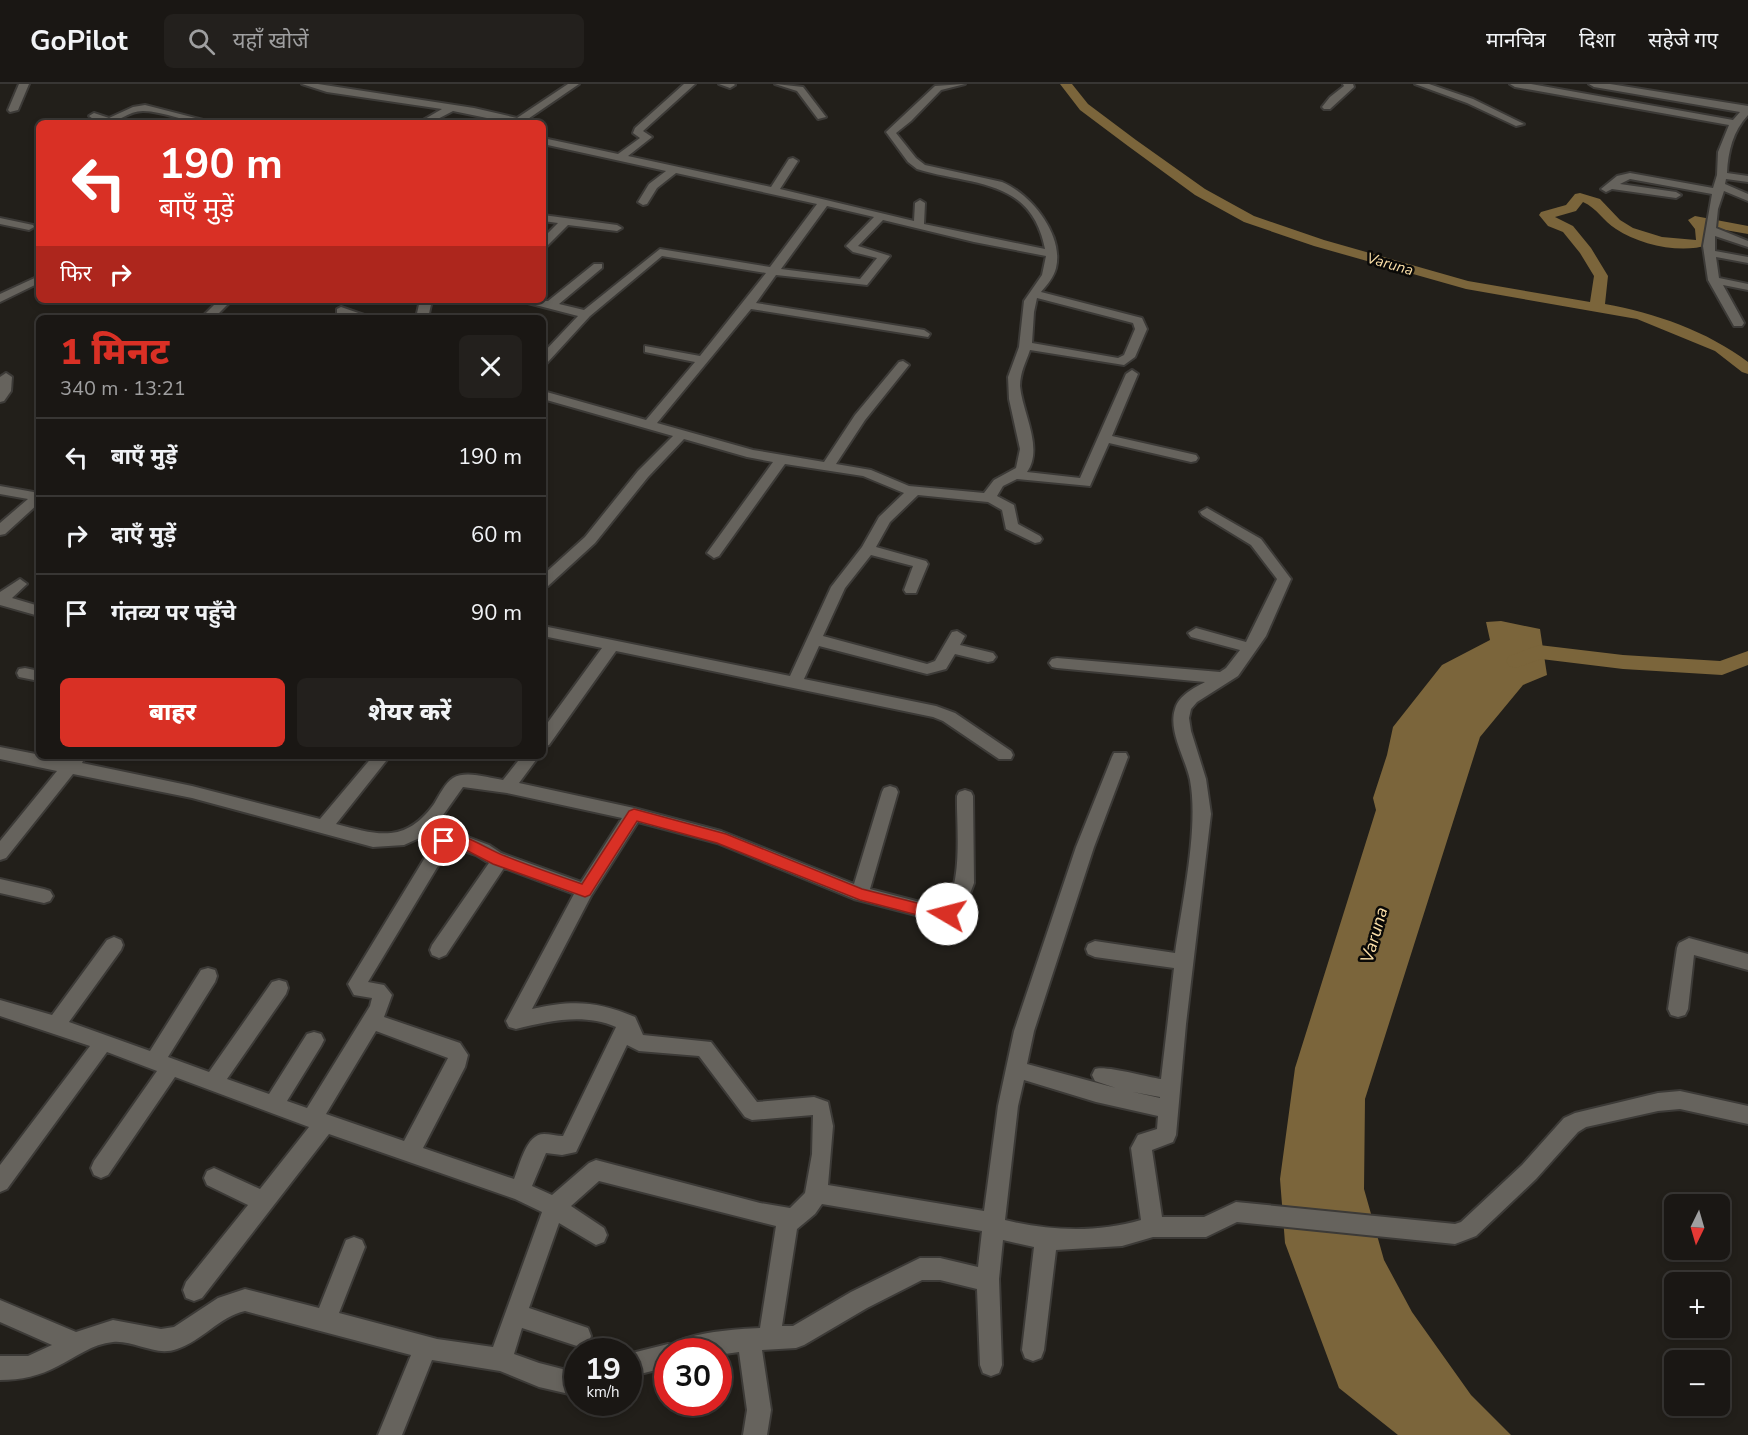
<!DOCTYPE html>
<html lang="hi">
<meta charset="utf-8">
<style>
body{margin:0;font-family:"Nunito Sans","Noto Sans Devanagari",sans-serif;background:#23201d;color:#f1f3f6;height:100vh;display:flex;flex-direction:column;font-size:22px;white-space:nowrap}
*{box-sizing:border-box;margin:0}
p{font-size:20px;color:#9f9fa0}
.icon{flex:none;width:33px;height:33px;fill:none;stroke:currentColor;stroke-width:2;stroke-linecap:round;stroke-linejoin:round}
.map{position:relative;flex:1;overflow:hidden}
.panel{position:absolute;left:36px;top:231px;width:510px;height:444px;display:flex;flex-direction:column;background:#1a1714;border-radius:9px;box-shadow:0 3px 9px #0003,0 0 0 2px #383634}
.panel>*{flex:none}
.guide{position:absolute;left:36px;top:36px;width:510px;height:183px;border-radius:9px;box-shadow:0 3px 9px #0003,0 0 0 2px #383634;background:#d93025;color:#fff;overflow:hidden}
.needle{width:39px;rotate:185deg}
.fabs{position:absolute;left:1664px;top:1110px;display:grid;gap:12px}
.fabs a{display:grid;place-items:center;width:66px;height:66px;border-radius:9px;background:#1a1714;box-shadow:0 3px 9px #0003,0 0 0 2px #383634;font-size:30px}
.speed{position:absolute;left:564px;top:1254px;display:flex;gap:12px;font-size:30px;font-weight:700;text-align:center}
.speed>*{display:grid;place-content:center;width:78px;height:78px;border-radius:50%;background:#1a1714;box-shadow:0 3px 9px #0003,0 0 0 2px #383634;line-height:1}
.speed small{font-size:15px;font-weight:400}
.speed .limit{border:9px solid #d22;background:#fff;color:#111}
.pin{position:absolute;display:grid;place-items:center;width:51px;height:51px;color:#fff;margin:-26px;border:3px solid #fff;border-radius:50%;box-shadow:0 2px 6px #0007}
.me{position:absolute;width:66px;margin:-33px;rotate:278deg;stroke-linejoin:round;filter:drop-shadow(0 0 4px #0008)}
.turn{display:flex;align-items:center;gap:21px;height:126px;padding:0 24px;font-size:27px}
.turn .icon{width:78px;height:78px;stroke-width:2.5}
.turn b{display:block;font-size:42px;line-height:51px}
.then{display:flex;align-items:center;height:57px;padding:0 24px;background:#0003;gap:12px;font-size:22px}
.round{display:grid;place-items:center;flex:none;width:63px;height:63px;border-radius:9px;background:#23201d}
.head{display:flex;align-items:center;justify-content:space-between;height:102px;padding:0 24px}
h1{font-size:36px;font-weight:800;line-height:45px;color:#d93025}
.primary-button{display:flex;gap:12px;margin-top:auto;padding:12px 24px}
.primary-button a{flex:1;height:69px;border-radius:9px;background:#d93025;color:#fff;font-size:24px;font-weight:800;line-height:69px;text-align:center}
.primary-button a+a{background:#23201d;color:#f1f3f6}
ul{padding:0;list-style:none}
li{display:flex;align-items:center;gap:18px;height:78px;padding:0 24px;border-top:2px solid #383634}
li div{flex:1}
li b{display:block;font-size:22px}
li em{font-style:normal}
header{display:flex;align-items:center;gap:36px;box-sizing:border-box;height:84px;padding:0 30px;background:#1a1714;border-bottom:2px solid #383634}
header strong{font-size:28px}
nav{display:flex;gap:33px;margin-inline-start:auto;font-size:21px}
.search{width:420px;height:54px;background:#23201d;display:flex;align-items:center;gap:15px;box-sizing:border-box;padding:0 21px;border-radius:9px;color:#9f9fa0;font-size:22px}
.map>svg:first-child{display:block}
.water{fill:#7b653b}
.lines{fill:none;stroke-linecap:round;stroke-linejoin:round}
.river{fill:#7b653b;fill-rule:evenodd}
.minor-casing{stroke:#3c3a37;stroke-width:4}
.minor{fill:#66635d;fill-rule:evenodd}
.route{fill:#d93025;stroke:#8d1f18;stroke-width:1.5}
.labels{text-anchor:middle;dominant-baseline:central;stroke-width:5;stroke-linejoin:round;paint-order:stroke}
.far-water-label{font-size:15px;font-style:italic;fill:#fbdfa8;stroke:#0a0907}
.water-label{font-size:18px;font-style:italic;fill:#fbdfa8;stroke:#0a0907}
</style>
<header>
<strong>GoPilot</strong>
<div class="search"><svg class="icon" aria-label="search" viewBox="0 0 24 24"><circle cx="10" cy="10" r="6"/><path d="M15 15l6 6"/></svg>यहाँ खोजें</div>
<nav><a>मानचित्र</a><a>दिशा</a><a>सहेजे गए</a></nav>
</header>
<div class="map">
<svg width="1748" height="1351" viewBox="0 0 1748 1351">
<rect width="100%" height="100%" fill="#221f1a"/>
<!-- water -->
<path class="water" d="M1501,537l39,8 7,46 -24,10 -43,52 -115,362 -1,90 20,71 28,52 59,83 40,40h-113l-59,-47 -54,-145 -5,-64 15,-111 81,-258 -3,-12 14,-43 6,-28 49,-62 48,-25 -4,-18z"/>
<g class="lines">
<!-- river -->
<g class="river">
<path d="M1060,0h12l16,20 48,36 69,49 49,27 70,24 144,41 122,21 4,-26 -14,-23 -17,-21 -15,-6 -9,-11 2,-3 25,-7 9,-11 5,-1 20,6 20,21 13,8 29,9 34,3 -1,-11 -7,-9 7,-4 53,10v8l-40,-7 2,15 -2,3c-27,9 -68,0 -92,-16 -13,-8 -19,-21 -33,-27l-7,9 -21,6 18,9 18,22 17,28 -3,28c50,9 102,27 143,58v12l-6,-2 -27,-21 -78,-32 -171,-30 -152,-43 -70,-24 -49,-27 -67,-49 -48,-36z"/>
<path d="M1539,561l84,10 97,6 28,-10v14l-26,10 -99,-6 -82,-10 -25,9 -7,-2 -3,-5 3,-5z"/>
</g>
<defs>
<g id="minor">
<path d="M19,0h10l-11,26 -8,2 -2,-2z"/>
<path d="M302,0h16l156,24 43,10 51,-34h11l-57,39h-11l-58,-12 -23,12h-12l24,-14 -115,-17z"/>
<path d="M684,0h11l-52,47 9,6 -24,19 143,31 18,-28 4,-1 5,3 -18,28 134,32 1,-18 5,-3 5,3 -1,21 121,25c-14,-72 -74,-63 -128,-80l-9,-7 -22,-30 49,-46 30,-2 -24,6 -30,31 -15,12 20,25 9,7 77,17c29,12 62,53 54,86 -2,9 -9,17 -15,24l93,24 8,2 5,11 -12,28 -11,8 -94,-15c-4,12 -10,22 -10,36 2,26 24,62 7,86l53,6 46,-104 6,-4 6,4 -26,62 84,19 2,3 -2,3 -5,1 -82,-19 -19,43 -73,-7 -14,7 -6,10 17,9 4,19 22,12 2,3 -2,3 -5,1 -29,-14 -4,-19 -14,-8 -70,-7 -28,27 -14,25 50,14 2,3 -12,29h-10l-2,-3 9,-24 -42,-11 -26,33 -22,48 104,28 8,-3 17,-29 5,-1 8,5 -5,9 33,8 3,4 -3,4 -5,1 -33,-8 -9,15 -19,5 -108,-28 -15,33 132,27 19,7 56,38 2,4 -2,4h-12l-56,-38 -10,-4 -317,-66 -67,94 -6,2v-18l59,-81 -59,-12v-10l247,50 41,-89 31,-40 17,-30 25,-24 -41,-17 -78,-12 -66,92 -5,2 -7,-5 66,-91 -26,-5 -63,-18 -36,38 -53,66 -47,43 -5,2v-13l42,-38 53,-66 35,-35 -130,-37v-8l103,29 49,-58 -50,-10v-6l55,10 66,-83 -104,-17 -72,60 -43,47 -4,1v-11l35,-37 -54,-14 -2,-2 26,1 46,-37h8v4l-43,36 25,6 76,-61 110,18 47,-63 -141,-31 -19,15 -10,16 -4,1 -5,-3 11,-18 17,-13 -123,-27v-6l75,16 22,-16 -7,-5 2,-5zM827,122l47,11 -28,29 7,6 24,6 -17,21 -79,-10zM883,136l91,22 72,14 -4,19 -18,26 -5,46 -11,30 1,22 11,50 -4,19 -22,12 -10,13 -75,-7 -38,-16 -35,-6 29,-44 44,-55 -6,-4 -4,1 -44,53 -31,47 -71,-12 -96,-27 94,-114 177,28 2,-3 -6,-4 -168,-27 20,-28 91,10 23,-29 -32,-10zM1037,214l96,25 2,6 -11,26 -6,3 -86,-15 2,-31z"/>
<path d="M719,0h15l1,1 -5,3z"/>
<path d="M775,0l28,3 23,30 -8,2 -21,-28z"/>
<path d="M1343,0h10l1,3 -24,22h-6l-2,-2 8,-10 14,-11z"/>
<path d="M1415,0h14l44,15 51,25 -8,2 -49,-23z"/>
<path d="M1510,0h21l202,36 7,-8 -146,-25 -5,-3h21l138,22v9c-15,16 -20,36 -21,58l21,3v6l-22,-3 -1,5 23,10v7l-24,-10 -6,18 -2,19 32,13v6l-33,-11v15l33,6v6l-32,-6 3,21 29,6v6l-25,-5 21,38 -2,3h-8l-26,-46 -5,-34 9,-52 -82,-15 -10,5 56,8 5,3 -5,3 -64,-9 -6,3 -5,-3 16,-13 13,-3 83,15 4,-13 1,-23 11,-27 -214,-38z"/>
<path d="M145,21l62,16 2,2c-23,0 -45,-12 -66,-12 -21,0 -31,23 -54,5l5,-3 15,5 24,-11z"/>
<path d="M543,131l74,10 5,3 -5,3 -49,-6 -21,21 -4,1v-9l15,-15 -15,-2z"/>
<path d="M0,134l33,7 1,2 -5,3 -29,-6z"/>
<path d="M39,192v7l-39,19v-8z"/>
<path d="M219,216h13l-18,18h-9v-4z"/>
<path d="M420,216h12l-4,18h-12z"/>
<path d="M341,223l26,9 2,2h-18l-14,-5v-4z"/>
<path d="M6,289l6,4 -1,14 -7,10 -4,1v-25z"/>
<path d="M0,402l39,7v10l-34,31 -5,1v-12l28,-24 -28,-5z"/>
<path d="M1207,424l54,31 30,40 -25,57 -28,40 -41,26 -6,7 -2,9 2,13 15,48 5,35 -25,210 -10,111 -3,7 -21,8 10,67h42l32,-15 219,22 6,-2 61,-57 42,-47 11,-5 83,-20 22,-2 68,15v18l-68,-15 -22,2 -72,16 -8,5 -42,47 -60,57 -21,8 -218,-22 -31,15h-53l-31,9 -66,4 -12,100 -3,8 -8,3 -8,-3 -3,-8 12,-103 -31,-7 -4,39 3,86 -3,8 -8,3 -8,-3 -3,-8 -3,-76 -37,-9h-18l-55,28 -63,37 -8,3 -34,2 9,60 -4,25h-24l4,-25 -8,-58 -21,3v-3h-50v15l-40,10v-23l40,-10 4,1c18,-13 65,-16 88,-17l16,-102 -177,-45 -28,25 33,22 3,7 -3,7 -8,3 -37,-22 -30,85 59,20 3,8 -3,8 -8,3 -58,-19 -8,26 25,9 39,10v23l-39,-9 -39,-16 -68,-11 -30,75h-24l33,-80 -166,-44c-26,6 -43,30 -68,38 -22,8 -42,-9 -64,-7 -21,2 -37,15 -55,24 -19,10 -36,14 -58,14v-24h28l24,-11 -52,-23v-22l76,32 37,-12 48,9 13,-2 44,-29 27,-9 74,19 27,-68 8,-3 8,3 3,7 -26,66 98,26 56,8 49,-135 -27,-13 -186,-65 -127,164 -8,3 -8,-3 -3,-8 3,-8 62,-77 -41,-20 -3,-7 3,-7 7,-3 46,21 49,-62 -134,-50 -67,98 -7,3 -7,-3 -3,-7 3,-7 63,-90 -50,-19 -100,137 -7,3v-27l90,-119 -90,-30v-16l52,15 55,-75 7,-3 7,3 2,5 -2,5 -52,72 81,29 51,-81 7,-2 7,2 2,6 -2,6 -47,75 41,15 63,-90 7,-2 7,2 2,6 -2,6 -59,85 42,15 38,-60 7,-2 7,2 3,6 -3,6 -34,55 20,7 63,-102 2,-8 -18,-3 -6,-11 87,-143 -9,-6 -22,10 -31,2 -181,-49 -119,-24 -67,84 -6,2v-19l57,-70 -57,-12v-12l66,13 3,-4h14l1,3 -2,4 110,23 128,33 53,-63h17l-54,68c42,11 69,20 98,-20 5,-8 11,-21 19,-26 13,-8 36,0 50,2l19,-24h17l-20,27 115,25 87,23 133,53 28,-92 2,-4 6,-2 6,2 2,4 -28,97 69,18c26,-9 17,-87 18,-111l2,-4 6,-2 6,2 2,4 1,87 -6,16 -8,14 -21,8 -85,-22 -137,-56 -79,-21 -47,74 -59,113c40,-9 65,-8 103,8l8,18 68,7 46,60 57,-5 14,5 5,24 -5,59 156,26 14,-105 16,-75 62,-184 36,-90 2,-4h12l2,4 -34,90 -60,184 -7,33 89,24 -21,-7 -3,-6 3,-6c9,-4 53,8 66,10l13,-111 -79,-11 -7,-3 -2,-5 2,-5 7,-3 80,12c7,-50 24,-125 15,-173 -5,-23 -22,-49 -15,-71 4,-14 19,-21 30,-27l-148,-14 -5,-1 -3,-4 3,-4 5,-1 163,14 6,-4 14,-18 -49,-13 -3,-4 8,-5 50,14 31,-63 -26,-34 -49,-30 -2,-3zM463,703l44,6 115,25 -41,64 -80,-29 -12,-8 -53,-20zM450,762l26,9 13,8 -57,82 -2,5 2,5 7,3 7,-3 58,-87 70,26 -68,127 3,6 7,2c34,-8 67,-16 100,-2l-53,109c-6,0 -13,-2 -19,-2 -18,0 -24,31 -30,45l-91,-31 42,-81 3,-12 -8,-12 -76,-26 8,-22 -8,-10 -16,-3zM376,947l72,27 -44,83 -78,-27zM627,961l12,6 60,5 46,61 7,3 61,-5 -1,39 -7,39 -15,15 -30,-5 -164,-43 -7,3 -37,32 -20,-9 14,-33 16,2 14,-3zM1024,996l72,22 62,14 -1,13 -19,6 -7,13 10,72c-44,13 -92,11 -136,0l13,-114zM1133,1008l27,5v1zM822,1120l160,27 -4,36 -38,-9h-20l-69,34 -58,34h-11l15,-97 18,-15z"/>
<path d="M20,495l7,5 -15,14 27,8v10l-39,-11v-13z"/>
<path d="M25,584l14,3v10l-20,-4 -2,-4 2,-4z"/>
<path d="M0,795l44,10 6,2 3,5 -3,5 -6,2 -44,-10z"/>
<path d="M1689,854l59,16v16l-54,-15 -6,54 -3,6 -7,2 -7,-2 -3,-6 9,-61 2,-5z"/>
</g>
</defs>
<!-- minor casing -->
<use href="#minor" class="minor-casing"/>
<!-- minor -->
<use href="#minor" class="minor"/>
</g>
<!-- route -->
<path class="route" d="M634,725l92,25 136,55 63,16 28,4 2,5 -2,4 -6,2 -22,-3 -65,-17 -143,-57 -80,-22 -47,74 -5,2 -92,-33 -31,-16 -23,-3 -2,-4 2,-8c18,-5 49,17 66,23 25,10 51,19 77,28l47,-73z"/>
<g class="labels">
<!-- far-water labels -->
<g class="far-water-label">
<text transform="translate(1390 180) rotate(16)">Varuna</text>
</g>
<!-- water labels -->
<g class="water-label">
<text transform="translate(1374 851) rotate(-74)">Varuna</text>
</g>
</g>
</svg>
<div class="fabs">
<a><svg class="needle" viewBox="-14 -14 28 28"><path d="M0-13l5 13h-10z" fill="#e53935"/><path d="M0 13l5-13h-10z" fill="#9f9fa0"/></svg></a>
<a>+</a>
<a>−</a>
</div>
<div class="speed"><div>19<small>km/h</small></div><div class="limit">30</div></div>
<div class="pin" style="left:444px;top:757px;background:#d93025"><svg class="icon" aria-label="arrive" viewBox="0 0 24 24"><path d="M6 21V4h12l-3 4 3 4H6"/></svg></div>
<svg class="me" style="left:947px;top:830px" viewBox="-20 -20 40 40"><circle r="19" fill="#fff"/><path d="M0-13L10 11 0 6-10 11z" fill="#d93025"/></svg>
<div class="guide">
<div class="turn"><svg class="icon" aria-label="left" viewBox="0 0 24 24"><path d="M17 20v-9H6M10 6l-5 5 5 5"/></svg><div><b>190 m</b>बाएँ मुड़ें</div></div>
<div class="then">फिर<svg class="icon" aria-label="right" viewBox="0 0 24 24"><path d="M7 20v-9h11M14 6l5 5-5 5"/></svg></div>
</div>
<section class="panel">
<div class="head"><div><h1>1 मिनट</h1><p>340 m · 13:21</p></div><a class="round"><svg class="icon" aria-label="close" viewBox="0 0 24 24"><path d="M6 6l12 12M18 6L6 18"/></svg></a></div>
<ul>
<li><svg class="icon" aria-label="left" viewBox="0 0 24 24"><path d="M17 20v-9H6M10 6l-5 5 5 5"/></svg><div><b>बाएँ मुड़ें</b></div><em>190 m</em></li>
<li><svg class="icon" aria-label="right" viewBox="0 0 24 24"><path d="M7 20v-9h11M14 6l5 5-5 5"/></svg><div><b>दाएँ मुड़ें</b></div><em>60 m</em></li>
<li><svg class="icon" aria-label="arrive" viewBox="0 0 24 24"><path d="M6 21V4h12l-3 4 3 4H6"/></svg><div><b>गंतव्य पर पहुँचे</b></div><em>90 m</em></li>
</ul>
<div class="primary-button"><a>बाहर</a><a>शेयर करें</a></div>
</section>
</div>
